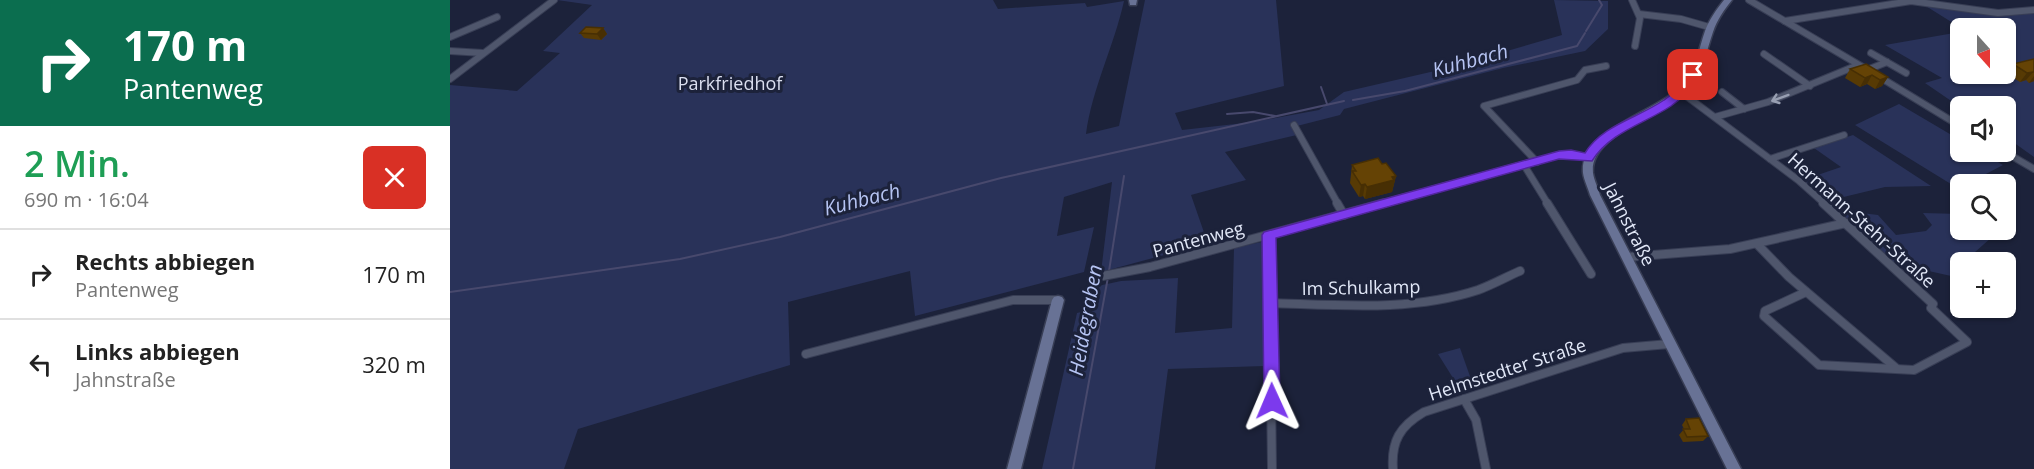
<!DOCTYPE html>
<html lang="de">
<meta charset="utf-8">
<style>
body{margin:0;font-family:"Open Sans",sans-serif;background:#f2f2f2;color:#222;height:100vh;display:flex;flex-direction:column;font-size:22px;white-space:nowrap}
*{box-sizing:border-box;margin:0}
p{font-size:20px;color:#767676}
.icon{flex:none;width:33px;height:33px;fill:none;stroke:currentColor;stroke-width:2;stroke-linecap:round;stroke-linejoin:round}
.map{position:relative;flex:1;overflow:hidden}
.drawer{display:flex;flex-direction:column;background:#fff;width:450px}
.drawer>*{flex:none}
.hud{background:#0b6e4f;color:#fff;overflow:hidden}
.needle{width:39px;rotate:159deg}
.tools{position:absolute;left:1500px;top:18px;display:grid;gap:12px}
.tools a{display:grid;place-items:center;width:66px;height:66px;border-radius:9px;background:#fff;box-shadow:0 2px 4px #0004;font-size:30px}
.pin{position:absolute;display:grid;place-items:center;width:51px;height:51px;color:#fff;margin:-26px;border-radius:12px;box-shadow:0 3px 9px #0006}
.me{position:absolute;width:66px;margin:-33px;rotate:359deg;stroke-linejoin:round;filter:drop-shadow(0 0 4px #0008)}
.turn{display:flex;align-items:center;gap:21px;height:126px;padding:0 24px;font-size:27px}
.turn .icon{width:78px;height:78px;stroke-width:2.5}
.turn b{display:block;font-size:42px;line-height:51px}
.round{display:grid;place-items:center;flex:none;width:63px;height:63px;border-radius:9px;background:#f2f2f2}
.summary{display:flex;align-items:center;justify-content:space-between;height:102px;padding:0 24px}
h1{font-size:36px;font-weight:600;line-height:45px;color:#1e9e55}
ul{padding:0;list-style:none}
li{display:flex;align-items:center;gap:18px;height:90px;padding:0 24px;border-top:2px solid #e0e0e0}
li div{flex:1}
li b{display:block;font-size:22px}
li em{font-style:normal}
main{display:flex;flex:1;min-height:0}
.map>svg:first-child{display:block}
.green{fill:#293259}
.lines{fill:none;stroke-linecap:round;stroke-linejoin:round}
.stream{stroke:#48496d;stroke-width:2}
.street-far1-casing{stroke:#383e55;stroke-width:8}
.street-casing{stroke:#383e55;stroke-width:10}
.secondary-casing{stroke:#383e55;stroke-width:3}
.street-far1{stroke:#4f566c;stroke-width:6}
.street{stroke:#4f566c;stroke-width:8}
.secondary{fill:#687295;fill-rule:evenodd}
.wall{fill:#573a04}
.shaded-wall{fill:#472f04}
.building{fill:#654305;stroke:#472f04;stroke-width:1.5}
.oneway{stroke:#989fb2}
.route{fill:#7c3aed;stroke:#51269a;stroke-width:1.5}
.labels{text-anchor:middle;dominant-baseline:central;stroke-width:6;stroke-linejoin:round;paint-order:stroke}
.park-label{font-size:18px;fill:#dbdff0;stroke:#1c223a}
.street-label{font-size:18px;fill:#e2e8f8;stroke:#1c223a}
.water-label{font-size:20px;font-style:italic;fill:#b6c4f3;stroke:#1c223a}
</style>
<main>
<section class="drawer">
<div class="hud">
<div class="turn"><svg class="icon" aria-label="right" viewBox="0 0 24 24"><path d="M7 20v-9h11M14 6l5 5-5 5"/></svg><div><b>170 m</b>Pantenweg</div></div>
</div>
<div class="summary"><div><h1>2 Min.</h1><p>690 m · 16:04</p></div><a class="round" style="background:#d93025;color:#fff"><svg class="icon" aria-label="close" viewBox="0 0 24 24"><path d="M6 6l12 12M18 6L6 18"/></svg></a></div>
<ul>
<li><svg class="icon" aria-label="right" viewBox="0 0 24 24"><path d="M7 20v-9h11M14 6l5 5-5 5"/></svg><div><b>Rechts abbiegen</b><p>Pantenweg</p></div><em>170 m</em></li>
<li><svg class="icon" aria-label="left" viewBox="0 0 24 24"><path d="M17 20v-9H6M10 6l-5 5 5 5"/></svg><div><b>Links abbiegen</b><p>Jahnstraße</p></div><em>320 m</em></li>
</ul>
</section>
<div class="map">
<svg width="1584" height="469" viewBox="0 0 1584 469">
<rect width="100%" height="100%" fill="#1c223a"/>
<!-- green -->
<g class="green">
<path d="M107,0h436l5,9 87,-6 2,4 37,-6c-10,45 -32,88 -38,133l33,-8 26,-126h131l8,86 -109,27 7,17 71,-8 66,-12 25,-18 108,-25 110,-32 -8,-35 54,1v28l-23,22 -82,17 -159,41 -4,6 -43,11 4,8 -76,18 21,28 -55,15 16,46 -28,10 -78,21 11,-90 -48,15 -7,39 37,-9 -10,45 -169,44 -5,-45 -122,31 2,63 -212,64 -14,40h-114v-384l67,6 43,-38 -17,-2 49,-46z"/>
<path d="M1471,3l72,10 41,-2v146l-28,-20v-31l-46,1 -35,-24 17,-5 -57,-33 75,-13v42h46v-46h-45z"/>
<path d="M1449,104l61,36v12h20l23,13 -36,19h-7l-1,5 -104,-64z"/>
<path d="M1403,135l78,51 -46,1 -58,14 -24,-21 38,-13 -27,-19z"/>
<path d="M1387,210l41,5 18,20 30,-4 6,-6 -9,-12 37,1v16h40l-25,22 9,10h-24v16l-67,-15z"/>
<path d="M816,241l-1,125 -97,3 -13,100h-113l35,-156 8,-2 8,-24 28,-6 57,-3 -3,55 57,-5 2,-80z"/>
<path d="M1010,348l12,34 -14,4 -20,-32z"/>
</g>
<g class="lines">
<!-- stream -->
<g class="stream">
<path d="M1136,31l16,-26 -3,-5"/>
<path d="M871,87l6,17"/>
<path d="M903,100l52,-9 172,-45 8,-13"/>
<path d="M777,114l26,-2 22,4"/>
<path d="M659,271l15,-95"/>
<path d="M0,292l230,-33 100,-22 221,-59 343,-77"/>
<path d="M623,469l35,-192"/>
</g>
<defs>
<g id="street-far1">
<path d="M1182,0l8,18 -5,28"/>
<path d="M1299,0l117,69"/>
<path d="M1189,14l42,5 28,8"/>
<path d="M1335,21l126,-20 87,12 36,-3"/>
<path d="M0,37l47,-20"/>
<path d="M0,51l33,2"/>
<path d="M1421,53l35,20"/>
<path d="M1314,54l46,32"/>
<path d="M1417,70l20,-8"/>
<path d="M1428,76l82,50"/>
<path d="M0,79l104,-79"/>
<path d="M1231,92l117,88 27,24"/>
<path d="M1272,92l22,17"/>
<path d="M1265,117l53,-15 90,-37"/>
<path d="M844,125l44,79"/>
<path d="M1555,152l29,17"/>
<path d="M1320,159l74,-24"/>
<path d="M1087,162l-53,-56 93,-26 8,-10 21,-4"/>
<path d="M1074,165l24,39"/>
<path d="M929,204l180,-49 12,-1 17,4"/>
</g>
<g id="street">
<path d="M887,203l7,12"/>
<path d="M1097,203l44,71"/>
<path d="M819,235l3,234"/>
<path d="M1308,245l31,32 107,91"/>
<path d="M1177,257l103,-8 116,-26"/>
<path d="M642,278l58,-11 234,-64"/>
<path d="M1356,292l-41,19 -1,5 55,49 95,5 53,-28 -36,-34 2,-4 -110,-101"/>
<path d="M820,303c69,2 141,9 208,-13 14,-5 28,-13 42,-19"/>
<path d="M356,354l207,-54h45"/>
<path d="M1014,399l12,21 10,49"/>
<path d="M943,469c-2,-28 7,-43 31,-57l199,-64 46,-4"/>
</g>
<g id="secondary">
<path d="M679,0h8l-1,5h-6z"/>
<path d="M1274,0h8c-8,10 -15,20 -19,32 -6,17 -9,36 -20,52 -23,31 -104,48 -100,89 1,7 5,15 7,22l141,274h-14l-137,-274c-2,-7 -6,-15 -7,-22 -4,-44 77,-61 102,-91 11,-14 14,-34 20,-51 4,-11 11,-21 19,-31z"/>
<path d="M608,296l4,1 2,3 -43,169h-14l45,-169 2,-3z"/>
</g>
</defs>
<!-- street-far1 casing -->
<use href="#street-far1" class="street-far1-casing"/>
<!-- street casing -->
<use href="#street" class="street-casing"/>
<!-- secondary casing -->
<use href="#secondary" class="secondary-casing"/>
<!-- street-far1 -->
<use href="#street-far1" class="street-far1"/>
<!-- street -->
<use href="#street" class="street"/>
<!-- secondary -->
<use href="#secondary" class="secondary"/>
</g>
<!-- wall -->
<g class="wall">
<path d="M153,28l4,6 -6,6 -17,-2 -4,-5z"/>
<path d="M1584,59v22l-5,2 -3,-3 -6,2 -14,-9 7,-9z"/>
<path d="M1400,69l38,8 -6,9 -7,3 -8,-5 -7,3 -15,-9z"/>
<path d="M932,164l14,12 -4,16 -27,7 -2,-3 -4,1 -9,-14 2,-18z"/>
<path d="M1236,419l22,17 -5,5 -20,1 -4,-7 5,-6 -2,-4z"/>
</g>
<!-- shaded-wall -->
<g class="shaded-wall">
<path d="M153,28l4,6 -6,6 -4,-6z"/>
<path d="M1583,72l-7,8 -6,2 7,-9z"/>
<path d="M1422,75l-5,9 -7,3 5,-9z"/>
<path d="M1584,76v5l-5,2z"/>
<path d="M1438,77l-6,9 -7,3 5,-9z"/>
<path d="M946,176l-4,16 -27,7 2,-12z"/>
<path d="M915,184l-2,12 -4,1 2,-12z"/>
</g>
<!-- building -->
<g class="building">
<path d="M136,27l17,1 -6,6 -17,-1z"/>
<path d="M1584,59v13h-1l-6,1 -14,-9z"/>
<path d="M1416,64l22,13 -8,3 -8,-5 -7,3 -15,-9z"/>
<path d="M928,158l4,6 4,-1 10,13 -4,1 2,3 -27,7 -2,-3 -4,1 -9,-14h4l-4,-6z"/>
<path d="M1249,418l9,18 -21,1 -4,-8h7l-4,-10z"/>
</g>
<!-- one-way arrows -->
<defs><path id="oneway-shaft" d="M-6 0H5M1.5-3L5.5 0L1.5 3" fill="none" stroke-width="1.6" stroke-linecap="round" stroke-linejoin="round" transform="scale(1.5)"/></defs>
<use class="oneway" href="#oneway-shaft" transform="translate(1330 98) rotate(160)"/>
<!-- route -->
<path class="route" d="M1243,71l6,4c-8,11 -16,23 -28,31 -27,18 -61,26 -79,55l-33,-2 -283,79 4,163 -3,5 -5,2 -6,-2 -2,-5 -2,-166 2,-3 295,-81 12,-1 14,3c17,-28 53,-35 79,-53 11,-7 18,-17 25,-28z"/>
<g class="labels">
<!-- park labels -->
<g class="park-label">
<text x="280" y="83">Parkfriedhof</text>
</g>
<!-- street labels -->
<g class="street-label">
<text transform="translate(1412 220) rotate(42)">Hermann-Stehr-Straße</text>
<text transform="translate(1180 224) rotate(63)">Jahnstraße</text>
<text transform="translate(748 239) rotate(-15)">Pantenweg</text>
<text transform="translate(911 287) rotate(-1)">Im Schulkamp</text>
<text transform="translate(1057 369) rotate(-18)">Helmstedter Straße</text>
</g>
<!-- water labels -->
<g class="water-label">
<text transform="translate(1020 60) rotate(-15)">Kuhbach</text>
<text transform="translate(412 199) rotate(-14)">Kuhbach</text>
<text transform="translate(635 320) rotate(-80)">Heidegraben</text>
</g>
</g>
</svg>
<div class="tools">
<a><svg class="needle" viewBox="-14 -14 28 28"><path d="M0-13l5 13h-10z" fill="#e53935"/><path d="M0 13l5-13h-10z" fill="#767676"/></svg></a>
<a><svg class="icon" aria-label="sound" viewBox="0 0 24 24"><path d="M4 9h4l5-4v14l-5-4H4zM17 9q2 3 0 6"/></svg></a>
<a><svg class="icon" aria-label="search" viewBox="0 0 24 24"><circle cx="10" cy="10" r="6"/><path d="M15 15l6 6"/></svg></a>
<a>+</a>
</div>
<div class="pin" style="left:1243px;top:75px;background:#d93025"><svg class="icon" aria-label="arrive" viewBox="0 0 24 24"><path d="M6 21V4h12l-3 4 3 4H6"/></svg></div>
<svg class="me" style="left:822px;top:401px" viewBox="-20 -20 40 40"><path d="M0-17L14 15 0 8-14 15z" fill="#7c3aed" stroke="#fff" stroke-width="4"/></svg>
</div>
</main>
